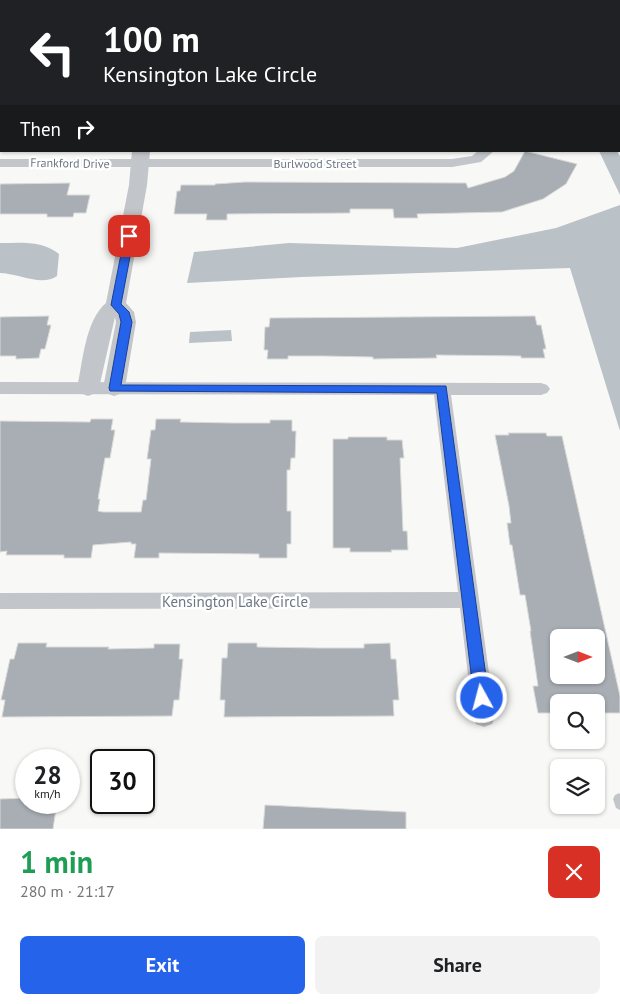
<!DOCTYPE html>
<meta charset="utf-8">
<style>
body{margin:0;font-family:"PT Sans",sans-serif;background:#f2f2f2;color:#202124;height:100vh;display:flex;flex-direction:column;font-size:19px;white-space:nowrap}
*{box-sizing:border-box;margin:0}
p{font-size:16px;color:#757577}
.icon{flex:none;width:28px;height:28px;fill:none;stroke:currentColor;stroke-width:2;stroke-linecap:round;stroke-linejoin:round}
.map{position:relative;height:829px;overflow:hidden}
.details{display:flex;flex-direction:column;background:#fff;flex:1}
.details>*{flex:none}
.guide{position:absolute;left:0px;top:0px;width:620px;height:152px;box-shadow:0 1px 4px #0004;background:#202124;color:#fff;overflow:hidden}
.needle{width:32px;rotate:90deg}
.fabs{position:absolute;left:550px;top:629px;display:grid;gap:10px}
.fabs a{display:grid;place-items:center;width:55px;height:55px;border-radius:8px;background:#fff;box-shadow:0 1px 4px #0004;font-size:25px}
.speed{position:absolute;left:15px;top:749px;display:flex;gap:10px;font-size:25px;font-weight:700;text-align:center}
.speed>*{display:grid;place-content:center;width:65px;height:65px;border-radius:50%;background:#fff;box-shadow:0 1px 4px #0004;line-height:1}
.speed small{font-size:12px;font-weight:400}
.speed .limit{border:2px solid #111;border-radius:8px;background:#fff;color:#111}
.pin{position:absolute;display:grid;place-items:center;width:42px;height:42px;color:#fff;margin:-21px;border-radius:10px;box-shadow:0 2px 8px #0006}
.me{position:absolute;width:55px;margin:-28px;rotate:353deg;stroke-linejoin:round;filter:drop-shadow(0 0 4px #0008)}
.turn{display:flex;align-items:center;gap:18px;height:105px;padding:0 20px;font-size:22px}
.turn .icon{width:65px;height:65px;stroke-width:2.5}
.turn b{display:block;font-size:35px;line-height:42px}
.then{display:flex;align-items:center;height:48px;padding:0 20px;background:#0003;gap:10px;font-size:19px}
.round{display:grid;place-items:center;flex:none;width:52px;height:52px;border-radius:8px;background:#f2f2f2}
.summary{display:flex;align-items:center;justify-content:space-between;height:85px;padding:0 20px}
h1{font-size:30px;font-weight:700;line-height:38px;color:#1e9e55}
.button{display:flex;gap:10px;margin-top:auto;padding:10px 20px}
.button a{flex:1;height:58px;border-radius:8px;background:#2563eb;color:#fff;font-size:20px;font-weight:700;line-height:58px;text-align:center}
.button a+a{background:#f2f2f2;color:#202124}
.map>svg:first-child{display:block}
.water{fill:#bac2c7}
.building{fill:#a8aeb4;stroke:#dadad8;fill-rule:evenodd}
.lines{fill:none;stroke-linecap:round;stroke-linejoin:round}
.service{fill:#c2c5c9;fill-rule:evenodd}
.minor{fill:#c2c5c9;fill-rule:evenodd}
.tertiary{fill:#c2c5c9;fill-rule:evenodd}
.route{fill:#2563eb;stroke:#184099}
.labels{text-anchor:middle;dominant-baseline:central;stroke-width:5;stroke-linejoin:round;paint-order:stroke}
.far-street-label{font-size:12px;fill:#6b7683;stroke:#fff}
.street-label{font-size:15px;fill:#6b7683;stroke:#fff}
</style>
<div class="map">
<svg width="620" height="829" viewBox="0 0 620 829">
<rect width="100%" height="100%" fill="#f8f8f6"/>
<!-- water -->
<g class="water">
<path d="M541,0h79v140l-1,-139z"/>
<path d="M599,151h18l3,5v39z"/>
<path d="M620,205v226l-50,-163 -268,9 -115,6 7,-31 95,-9 168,5 99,-20z"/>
<path d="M0,243c21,0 42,-3 59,11l-2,22c-15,11 -40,-3 -57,-3z"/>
<path d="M231,330l1,11 -43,2 1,-11z"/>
</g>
<!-- building -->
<g class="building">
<path d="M525,151l52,13 -11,20 -23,15 -41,13 -85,2 1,4h-24l-1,-9h-43v4l-123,1v6h-21l1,-6h-33l3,-23h3l1,-6h34v-1l30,-2 221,1 2,5 37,-11 9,-6z"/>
<path d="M70,183l-3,12h23l-4,18h-12l-1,4h-26v-3h-47v-30z"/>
<path d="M49,316l-2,9h4l-6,24h-4l-2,9 -23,1v-3h-16v-39z"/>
<path d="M535,316l2,9h4l5,24h-3l2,9h-24v-2l-85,-1 1,3 -64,1v-2l-49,-1h-36v3h-21l1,-9h-4l1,-23h4l1,-9z"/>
<path d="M91,419h22l-2,11h4l-5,28h-5l-7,41h2l-2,12 5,1h38l2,-12h3l5,-41h-4l4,-29h4l1,-11h25l-1,3 52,1h38v-3h22v11h4l-1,27h-4l-1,12h-3v41h4v33h-4v14h-28v-4l-100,-1v5h-25l2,-14h-5v-2l-38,3 -2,13h-27v-3h-58l1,-4 -7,1v-131l90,1z"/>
<path d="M508,433h38l1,3h15l58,260v17h-24v-11h-37v11h-21l-5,-27h5l-8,-55h1l-6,-36h-5l-8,-50h-2l-3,-22h4l-2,-17 -14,-71h14zM559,638h37v37h-37z"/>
<path d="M348,437h39v3h15l2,18h-4l3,73h4l1,19h-17l1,2h-42v-4h-17v-109h15z"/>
<path d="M18,643h29l-1,4h63l-1,2 46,-1v-4h26l-1,15h4l-4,41h-5l-2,16 -170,1 3,-17h-4l9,-41h4z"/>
<path d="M228,643h29v4l62,1h45v-4l26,-1 1,16h5l3,41h-6l1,16 -170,1 1,-17h-5l2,-42h5z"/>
<path d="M26,798v4h31l-4,27h-53v-30z"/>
<path d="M265,805l141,7v17h-143z"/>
</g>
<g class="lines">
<!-- service -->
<path class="service" d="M619,793l1,1v16l-4,-2 -3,-9 2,-4z"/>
<!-- minor -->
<g class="minor">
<path d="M14,0h12v1h-11z"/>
<path d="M246,0h12v1h-11z"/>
<path d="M430,0h12l1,1h-12z"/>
<path d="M478,151h16l-13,11 -29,5h-452v-8h452l20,-3z"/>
<path d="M0,382l541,1 6,2 3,4 -3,4 -6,2h-90l44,322 -3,7 -8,3 -8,-3 -3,-7 -13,-109 -460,1v-16l458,-1 -24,-197 -434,-1z"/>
</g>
<!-- tertiary -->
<g class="tertiary">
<rect x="120" y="0" width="14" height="1"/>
<path d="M132,151h18l-3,34 -21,118 8,9 2,10 -11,66 -3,5 -8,3 -8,-3 -3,-5 13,-66 -1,-5 -16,71 -3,5 -8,3 -8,-3 -3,-5c6,-27 8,-67 29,-85l23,-118z"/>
</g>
</g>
<!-- route -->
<path class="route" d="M125,234h4l5,2 -13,68 8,8 3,10 -11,63 325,1 43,312 -2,4 -5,2 -6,-2 -2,-4 -37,-305 -327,-2 -1,-3 12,-66 -2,-8 -8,-9z"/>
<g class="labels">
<!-- far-street labels -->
<g class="far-street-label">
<text transform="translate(70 163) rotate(1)">Frankford Drive</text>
<text x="315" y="163">Burlwood Street</text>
</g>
<!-- street labels -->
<g class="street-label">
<text x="235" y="601">Kensington Lake Circle</text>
</g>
</g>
</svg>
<div class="fabs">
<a><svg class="needle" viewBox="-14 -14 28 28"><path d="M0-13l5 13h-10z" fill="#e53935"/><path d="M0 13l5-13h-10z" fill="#757577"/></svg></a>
<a><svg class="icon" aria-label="search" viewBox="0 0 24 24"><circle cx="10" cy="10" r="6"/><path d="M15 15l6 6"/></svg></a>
<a><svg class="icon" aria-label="layers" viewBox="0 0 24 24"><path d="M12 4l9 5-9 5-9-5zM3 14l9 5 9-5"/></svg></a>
</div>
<div class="speed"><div>28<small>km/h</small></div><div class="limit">30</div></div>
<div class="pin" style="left:129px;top:236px;background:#d93025"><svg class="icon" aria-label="arrive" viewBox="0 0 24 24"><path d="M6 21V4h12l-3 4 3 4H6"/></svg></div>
<svg class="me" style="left:482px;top:698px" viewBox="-20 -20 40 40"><circle r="17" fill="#2563eb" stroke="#fff" stroke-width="3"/><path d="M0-11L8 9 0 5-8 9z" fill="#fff"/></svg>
<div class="guide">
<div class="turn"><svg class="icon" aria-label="left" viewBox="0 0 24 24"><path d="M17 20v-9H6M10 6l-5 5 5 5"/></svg><div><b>100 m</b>Kensington Lake Circle</div></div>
<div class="then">Then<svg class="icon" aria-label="right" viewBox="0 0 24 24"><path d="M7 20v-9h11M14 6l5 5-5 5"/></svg></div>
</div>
</div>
<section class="details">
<div class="summary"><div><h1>1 min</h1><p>280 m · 21:17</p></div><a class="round" style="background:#d93025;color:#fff"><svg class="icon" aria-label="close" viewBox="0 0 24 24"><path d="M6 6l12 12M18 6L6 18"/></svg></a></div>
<div class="button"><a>Exit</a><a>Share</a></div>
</section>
